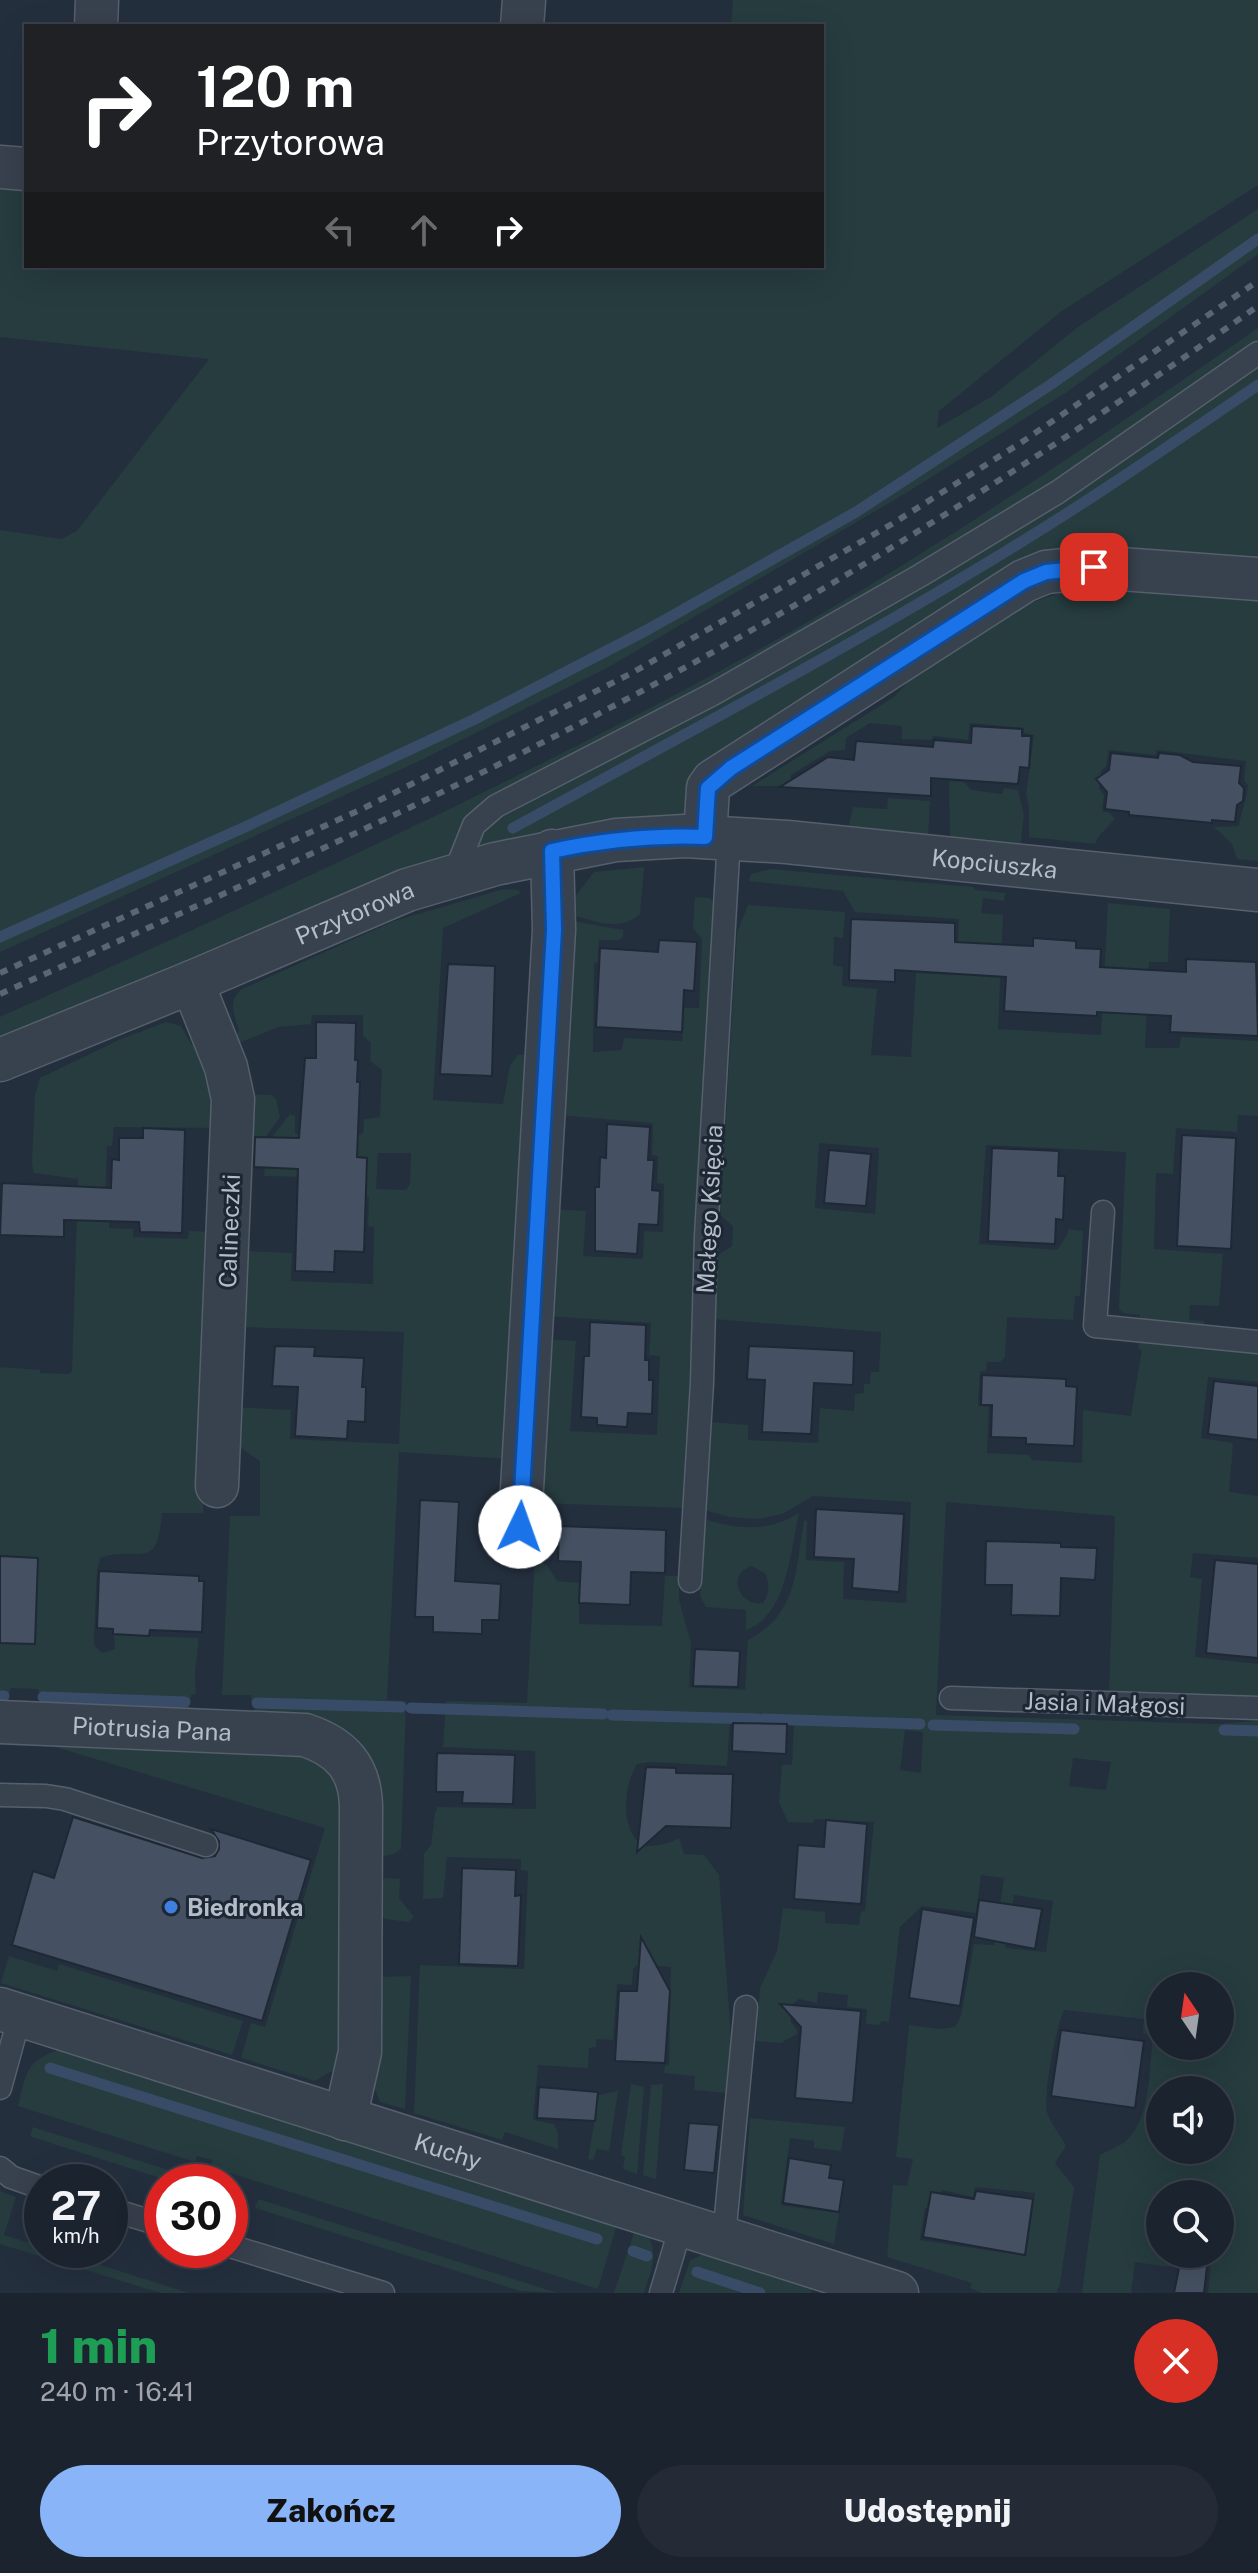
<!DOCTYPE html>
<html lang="pl">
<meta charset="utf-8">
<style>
body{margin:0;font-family:"Public Sans",sans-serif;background:#242b36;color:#f1f3f6;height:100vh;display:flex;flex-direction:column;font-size:30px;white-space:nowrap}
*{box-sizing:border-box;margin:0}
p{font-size:26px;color:#a0a4aa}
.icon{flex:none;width:44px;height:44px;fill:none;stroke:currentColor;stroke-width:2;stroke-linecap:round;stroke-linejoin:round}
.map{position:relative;height:2293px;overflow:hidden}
.panel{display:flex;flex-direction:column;background:#1b232e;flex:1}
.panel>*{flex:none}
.guide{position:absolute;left:24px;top:24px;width:800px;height:244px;border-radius:0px;box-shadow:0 8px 32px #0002,0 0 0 2px #39404a;background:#202124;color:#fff;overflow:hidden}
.needle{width:52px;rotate:347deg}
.fabs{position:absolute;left:1146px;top:1972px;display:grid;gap:16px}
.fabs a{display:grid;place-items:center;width:88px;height:88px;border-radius:50%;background:#1b232e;box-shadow:0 8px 32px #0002,0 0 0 2px #39404a;font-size:40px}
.speed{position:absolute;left:24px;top:2164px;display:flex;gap:16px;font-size:40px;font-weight:700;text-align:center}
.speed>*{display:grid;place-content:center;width:104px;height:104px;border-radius:50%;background:#1b232e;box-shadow:0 8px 32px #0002,0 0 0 2px #39404a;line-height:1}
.speed small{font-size:20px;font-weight:400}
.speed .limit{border:12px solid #d22;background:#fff;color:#111}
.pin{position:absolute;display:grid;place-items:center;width:68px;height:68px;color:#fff;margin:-34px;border-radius:16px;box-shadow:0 4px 12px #0006}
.me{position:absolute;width:88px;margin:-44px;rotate:3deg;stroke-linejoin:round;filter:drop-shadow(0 0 6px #0008)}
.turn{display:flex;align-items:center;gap:28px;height:168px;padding:0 40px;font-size:36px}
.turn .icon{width:104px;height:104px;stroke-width:2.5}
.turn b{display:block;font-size:56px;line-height:68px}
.lanes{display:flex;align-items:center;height:76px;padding:0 40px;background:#0003;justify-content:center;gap:40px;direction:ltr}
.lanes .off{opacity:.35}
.round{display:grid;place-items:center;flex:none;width:84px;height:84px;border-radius:42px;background:#242b36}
.summary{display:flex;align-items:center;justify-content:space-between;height:136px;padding:0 40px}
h1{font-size:48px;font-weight:800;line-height:60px;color:#1e9e55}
.primary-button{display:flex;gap:16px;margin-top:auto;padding:16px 40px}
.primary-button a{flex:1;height:92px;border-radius:48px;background:#8ab4f8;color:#111;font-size:32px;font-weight:800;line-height:92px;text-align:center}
.primary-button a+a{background:#242b36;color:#f1f3f6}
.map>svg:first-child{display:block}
.green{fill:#263c3f;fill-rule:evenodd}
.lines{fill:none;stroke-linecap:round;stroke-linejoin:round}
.stream{stroke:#394c67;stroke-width:11}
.building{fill:#455162;stroke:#1f2835;stroke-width:2}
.service-casing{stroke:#565f6c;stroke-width:25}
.minor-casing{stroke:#565f6c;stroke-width:45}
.service{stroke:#38414e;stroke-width:22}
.minor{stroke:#38414e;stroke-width:42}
.rail{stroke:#5a6575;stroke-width:6;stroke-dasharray:8 8;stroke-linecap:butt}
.route-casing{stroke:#114b97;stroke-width:20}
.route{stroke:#1a73e8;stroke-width:14}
.shop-dot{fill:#3f7fe0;stroke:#1d2633;stroke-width:3}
.labels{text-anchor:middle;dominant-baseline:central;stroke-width:6;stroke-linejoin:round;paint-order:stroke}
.street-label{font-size:24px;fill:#b4bcc9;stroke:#1d2633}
.poi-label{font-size:24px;font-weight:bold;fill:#b4bcc9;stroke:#1d2633;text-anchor:start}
</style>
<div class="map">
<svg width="1258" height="2293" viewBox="0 0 1258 2293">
<rect width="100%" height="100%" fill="#242f3e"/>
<!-- green -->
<g class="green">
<path d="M733,0h525v185l-196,126 -123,100 -2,17 54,-31 87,-70 180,-118v45l-191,138 -161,101 -299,175 -192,95 -415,189v-422l61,9 16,-8 132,-172 -209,-22v-151l26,2v78h796v-240h-91z"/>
<path d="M1258,328v13l-224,156 -86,53 -478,270 -23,37 -447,186v-26c259,-117 518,-234 767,-372 170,-95 331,-206 491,-317z"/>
<path d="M1258,364v200l-188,-15 -25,1 -12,4 -104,74 -243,187 -126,13 -83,20 6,-18 22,-18z"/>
<path d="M1099,580l159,16v265l-21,-2 -5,-15 -18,-17 25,-1c2,-15 8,-26 9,-41l-4,-4 2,-20 -89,-11 -1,5 -47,-5 -3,16 -5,5 -2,17 5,7 -2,16 8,2 5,6 -16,17 -4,8 -66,-7v-31l-3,-11 8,-60 -10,-2v-5l-54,-5 -2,17 -34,-4 -3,4 -29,-1v-13l-32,-3 -24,15 -1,12 -15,1 -39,24 -1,11h-38l142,-89 35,-38 92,-53z"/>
<path d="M949,781l15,1 7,8 31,4 2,-6 14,2 6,25 -4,35 -70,-12z"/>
<path d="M888,798l42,3 -2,36 -81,-3 6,-27 34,2z"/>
<path d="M644,867l-4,47c-20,19 -48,6 -72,0v-8l26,-34z"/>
<path d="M770,869l203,18 3,3 29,3 -1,8 -21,-3 -2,15 22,2 -5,114 103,6 7,-132 62,6 -2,53h-19l-4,86h34l2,-11 77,4v75l-20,-1 -1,17 -61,-4 -3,46 -17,-1 -2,76 69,5 -4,52 -29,-1 -1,15 15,1v6l-64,-6v-6l-17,-2 -4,-4 7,-157 -140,-7 -7,99 78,6 10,-15 1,-6 15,2 -3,65h-5l-2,24 -66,-3 -2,40 -5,5h-13l-1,9h-6l-2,35 11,1 -2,46 42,2 3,5 50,3 1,-53 48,6 11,-66 -4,-1 1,-7 119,12v28l-50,-5 -7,61 32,5 -4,49 29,4v62l-65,-5 -3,24 12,2 -7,78 63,7v35l-149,-7 6,-176 -169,-14 -10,213 281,9 41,-3v572h-50l3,-30 -39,-5 -2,9 -35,-5 -4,31h-49l18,-138c9,-5 21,-9 28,-16 23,-24 21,-70 25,-103l-10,-3 1,-14 -80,-9c-8,17 -21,84 -17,102 4,13 13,22 19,34l-11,17 19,24 -14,97 -4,9h-74l-12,-5 2,-4 -3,-2 -82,-25 6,-72 14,1 6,-27 -17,-2 13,-132 30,4 16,-2 6,-11 13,-72 20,1 10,-67 -23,-3 -5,38 -54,-7 -22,21 -11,95 -8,-1 -1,4 -14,-1 1,-15 -20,-2 1,-12 -30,-3 -1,11 -18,-4 -10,8 2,15 6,8v4l-16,9 -25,-2 4,-53 17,-37 6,-43 42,4v11l34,2 2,-13 4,-1 9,-89 -59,-3 -2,4 -25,-1 -9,-20 3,-37h10l2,-44 -64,-2 -3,47 -78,-4 -12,2c-14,23 -17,64 5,82 14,0 25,-1 37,-8l5,16 20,1 15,20 13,176 -5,42 -33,-3 1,-14 -31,-3 1,-7 4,-1 2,-98 -32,-3 -6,5 -1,16 -15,-1 -4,56 -17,-1v8l-7,1 -1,20 -50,-3 -5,55 21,4 4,9v16l-53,-17 -3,8 -88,-27 6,-148 104,4 4,-98 -7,-1v-11l-74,-2 -4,41 -20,1 1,-45 7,-9 4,-32 3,-6 98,2 -1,-58 -92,-4 3,-46 81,2 8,-144 12,6 10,16 22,2v41l83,2 3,-50h14v24l12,43 -2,44 56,3 3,-50c50,-26 47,-69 56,-119h3l-1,39 38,2 -1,37 63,4 5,-101 -98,-6 -31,18 -24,5 -29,-2 -24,-7 4,-88 39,3v15l70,3 2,-35 34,3 1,-17 9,-1v-9h6l1,-12h8l2,-40 -168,-13 4,-63 15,-10 1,-20 -13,-11 17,-282 11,-28 97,7 -2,26 -9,-1 -1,28 10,2 -1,19 35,3 -6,66 40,2 5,-84 41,2 2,-56 -104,-7 -12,-21 -94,-10 2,-7zM819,1143l60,5 -4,66 -60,-6zM905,1730l18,2 -2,41 -21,-3zM1073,1758l38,4 -5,28 -37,-4zM1014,1895l39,6 -7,51 -41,-4zM1160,1986h60v60h-60zM1160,2090h60v60h-60zM975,2187l60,6 -9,63 -106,-16 5,-32 13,2 4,-20 31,7zM1160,2194h60v60h-60z"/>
<path d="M504,889l14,1 3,3 -78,35 -10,172 70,4 7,-39 8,-10h15l-24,404 -110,-7 -12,248 19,1 -5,148 -7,5 -9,2 -5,-3 -4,-61 -118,-76 -6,-11 -1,-10h-29l8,-179h30v-55l-27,-18 1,-36 57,3 -1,29 109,5 5,-112 -165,-5 3,-76 50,2 -1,28 82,3 1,-57 -6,-1 1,-29 -22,-1 1,-18 -84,-2 4,-34 22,-28 5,2v18l62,2 6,-3 1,-14 16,-2 2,-47 -12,-9 1,-18 -8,-7v-21h-51l-1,9 -33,3 -41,17 -2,-5 4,-9c-5,-16 -12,-28 3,-41l152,-68zM378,1153h33l-1,31 -4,6 -30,-1z"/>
<path d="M695,897l15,1 4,6 -30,604 -147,-5 9,-164 30,2 -6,90 87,4 3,-79 -11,-1 2,-32 -104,-7 6,-107 33,2 -3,45 60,3 1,-28 19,1 1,-48 -7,-1 1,-27 -6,-1 1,-32 -96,-8 10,-195 56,10v7l-4,3h-20l-1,22 -4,1 -1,89 29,-2 2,-12 58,3 2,-33h15l3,-69 -9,-11z"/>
<path d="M166,1022l15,4 10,18 14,7 13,77 -104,-1 -2,19h-5l-2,56h5l-1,26 24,1v8l55,2 1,-8 25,1 -11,281h-41c-5,62 -23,31 -62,45l-3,13 -3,67 1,8 7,7 13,-4 -1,-14 85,3 -4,35 1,21 -5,1 -2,13 -5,5 -142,-9 -4,-15 -27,-1 -4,12 -7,7v-340l40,3v3l29,1 3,-3 6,-192 -44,-6 -2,-9 3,-69 5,-17 81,-39z"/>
<path d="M250,1094l21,1 5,4 4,18 -15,21 -18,-2z"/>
<path d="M799,1513c-9,38 -11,102 -53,117v-20l-40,-3 -6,-11 5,-77c32,11 64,13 94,-6zM752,1566l14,8c3,10 4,20 -3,29 -23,4 -38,-29 -11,-37z"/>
<path d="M0,1735l310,15 34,37 1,263 -8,18 -22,13 -74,-23 10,-35 14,4 60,-199 -273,-82 -52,-1z"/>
<path d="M385,1878l15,1 -1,19 15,19 -6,5 -22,-3 -6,-3 -5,-30z"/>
<path d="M9,1956l48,15 2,-7 184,57 -11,34 -231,-72z"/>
<path d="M411,1976l-6,133 -25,-7 -8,-21 1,-104z"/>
<path d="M57,2047l561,174 -20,68 -387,-122 1,-7 -15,-4 -2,6 -177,-56c8,-29 6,-44 38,-55z"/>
<path d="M631,2084l13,3 -7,87 -14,-5 2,-12 -4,-2z"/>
<path d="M663,2084l-7,95 -13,-4 8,-90z"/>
<path d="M618,2091l-9,60 -12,-2 -4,11 -5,-1 11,-64z"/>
<path d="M750,2118l95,9 -4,24 -27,-3v-7l-24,-3 -9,67 58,8 -5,31 -91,-29z"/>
<path d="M33,2127l173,55h-33l-141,-45 -2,-2z"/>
<path d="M0,2191l16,6 -12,38 38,12v3h11l136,43h-28l-161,-49z"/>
<path d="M258,2199l300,94 -38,-2 -265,-83z"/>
<path d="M636,2227l8,3c17,21 7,40 0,63h-30z"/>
<path d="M707,2251l106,35 -2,7h-132l11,-32z"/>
</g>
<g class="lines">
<!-- stream -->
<g class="stream">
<path d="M513,828c163,-89 328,-176 487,-273 88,-53 173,-112 258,-170"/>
<path d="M0,937l245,-110 230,-108 172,-89 209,-118 194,-127 208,-146"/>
<path d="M0,1696h4"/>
<path d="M43,1697l142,5"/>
<path d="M257,1703l144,4"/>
<path d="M411,1708l192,6"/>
<path d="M612,1715l146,4"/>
<path d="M764,1719l156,5"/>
<path d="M933,1725l141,4"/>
<path d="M1224,1730l34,1"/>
<path d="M50,2068l547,171"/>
<path d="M633,2251l14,5"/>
<path d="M697,2272l63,21"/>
</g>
</g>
<!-- building -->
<g class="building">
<path d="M972,726l50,3v7h9l-2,32 -9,-1 -2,17 -87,-6v18l-151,-9 48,-30 26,3 2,-19 77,6 1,-7 37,3z"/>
<path d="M1111,753l47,5 1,-5 21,2 13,7 48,4 -2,17 5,5 -1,13 -6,4 -2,17 -23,-2v3l-41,-4 -42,-4v-3l-24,-3 2,-17 -11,-13 13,-9z"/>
<path d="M851,919l104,4v19l78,4v-8l43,3v7l25,1 -1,18 86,5v-13l70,3 2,74 -88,-4 1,-16 -74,-4v4l-93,-5 2,-34 -111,-7v12l-46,-2z"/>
<path d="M659,940l38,2 -3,49 -10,-1 -2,42 -86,-5 4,-79 58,4z"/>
<path d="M448,964l47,2 -3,110 -52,-2z"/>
<path d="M316,1022l40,1 -1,37h3l-1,22h3l-3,75 10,1 -3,94 -29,-1 -1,21 -39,-1 3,-102 -44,-2 1,-30 44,1 6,-80h11z"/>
<path d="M607,1124l43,3 -2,33h6l-2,30 8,1 -2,34 -19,-1 -2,30 -42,-3v-64h4l1,-30 6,1z"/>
<path d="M143,1128l42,2 -3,103 -42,-1 -1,-10 -75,-2v17l-64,-2 2,-52 109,5 1,-29 7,1v-22h24z"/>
<path d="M1182,1135l54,3 -5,111 -54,-3z"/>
<path d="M992,1148l67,3 -1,25h7l-2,44 -7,-1 -1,25 -67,-3z"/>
<path d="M829,1150l42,4 -5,52 -42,-3z"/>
<path d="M590,1322l56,3 -1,35h4v20h4l-1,34 -24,-1 -1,14 -30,-2v-7l-16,-1 3,-61h5z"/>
<path d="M275,1346l40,1 -1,9 50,2 -2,29h4l-1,35 -17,-1 -1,18 -52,-3 3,-49 -26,-1z"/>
<path d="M749,1346l105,5 -1,34 -39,-2 -3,51 -49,-2 3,-52 -18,-1z"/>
<path d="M982,1375l84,4v7l11,1 -3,59 -48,-2v-6l-35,-1 1,-32h-11z"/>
<path d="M1214,1381l44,5v54l-50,-6z"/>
<path d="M420,1500l39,2 -4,79 46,3 -2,36h-17v14l-49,-2v-15h-18z"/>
<path d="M816,1509l88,5 -5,78 -47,-4 2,-29 -40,-2z"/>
<path d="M559,1526l107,4 -1,43 -34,-1 -1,33 -51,-2 2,-41 -23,-1z"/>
<path d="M986,1541l75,2v4l36,1 -2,32 -34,-2 -1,38 -49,-1 1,-30h-27z"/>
<path d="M0,1556l38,2 -3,86 -35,-1z"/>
<path d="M1215,1560l43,4v94l-52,-5z"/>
<path d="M99,1571l100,5v5h5l-2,51 -52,-2 -1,6 -36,-2v-5l-16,-1z"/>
<path d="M695,1649l45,2 -2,36 -45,-1z"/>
<path d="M733,1723l54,1 -1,30 -54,-3z"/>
<path d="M437,1753l78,2 -2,49 -51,-1 1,-11h-27z"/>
<path d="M646,1767l30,1v5l57,1 -2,54 -65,-2 -29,26z"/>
<path d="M73,1817l129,41 13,-2 4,-7v-8l-8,-12 100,31 -49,161 -250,-76 21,-74 21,7z"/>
<path d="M826,1820l41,4 -6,80 -67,-5 4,-54 26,2z"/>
<path d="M462,1868l54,2 -1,26 6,-1 -3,71 -59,-2z"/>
<path d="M979,1900l63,9 -7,40 -61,-12z"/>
<path d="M922,1909l52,9 -14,88 -51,-8z"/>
<path d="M641,1937l29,54 -5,72 -50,-2 4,-70h18z"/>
<path d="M780,2004l81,7 -8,92 -58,-5 6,-71z"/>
<path d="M1061,2030l83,11 -9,67 -84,-12z"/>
<path d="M539,2087l59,5 -3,29 -58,-3z"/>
<path d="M689,2123l30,2 -5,48 -30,-3z"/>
<path d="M789,2158l42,7 -2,13 15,2 -5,32 -56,-9z"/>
<path d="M976,2191l57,8 -8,56 -102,-18 8,-45 43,7z"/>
<path d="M1180,2263l27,3 -3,27h-30z"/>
</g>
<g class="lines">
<defs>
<g id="service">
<path d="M454,875l20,-50 22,-19 217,-112 208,-119 137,-83 200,-139"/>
<path d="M1103,1212l-8,114 163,16"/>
<path d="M690,1581l12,-198 4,-147 23,-398"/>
<path d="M951,1698l307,10"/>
<path d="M0,1795l46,1 19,3 141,46"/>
<path d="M0,2088l20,-73"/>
<path d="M0,2168l11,9 31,11"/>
<path d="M110,2209l52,16"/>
<path d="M724,2237l22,-230"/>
<path d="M230,2246l153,47"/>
<path d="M661,2293l21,-70"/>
</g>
<g id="minor">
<path d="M96,26l1,-26"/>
<path d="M522,26l2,-26"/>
<path d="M0,167l26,2"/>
<path d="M705,837l3,-49 5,-7 311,-200 22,-9 48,-5 164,12"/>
<path d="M192,982l34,85 7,32 -16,387"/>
<path id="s1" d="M0,1060l192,-78 215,-92 88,-26 121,-24 69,-4 102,6 471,48"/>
<path d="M519,1541l35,-611 -2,-79"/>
<path id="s2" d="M0,1722l305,13c36,12 55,32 56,71l-1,246 -15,67"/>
<path id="s3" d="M0,2009l897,284"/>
</g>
</defs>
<!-- service casing -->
<use href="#service" class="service-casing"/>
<!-- minor casing -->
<use href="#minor" class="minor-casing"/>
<!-- service -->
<use href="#service" class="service"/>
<!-- minor -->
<use href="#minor" class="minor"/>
<!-- rail -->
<g class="rail">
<path d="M0,973l362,-164 268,-135 262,-150 130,-82 236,-161"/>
<path d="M0,994c215,-96 431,-191 640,-302 214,-115 419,-246 618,-386"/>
</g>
</g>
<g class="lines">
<defs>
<path id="route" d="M520,1527l34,-597 -2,-79c51,-11 101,-16 153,-14l3,-49 23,-20 293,-187 22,-9 48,-5"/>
</defs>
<!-- route casing -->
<use href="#route" class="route-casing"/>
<!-- route -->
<use href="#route" class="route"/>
</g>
<!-- markers -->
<circle class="shop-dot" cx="171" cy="1907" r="8"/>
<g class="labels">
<!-- street labels -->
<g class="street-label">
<text stroke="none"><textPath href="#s1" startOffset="1036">Kopciuszka</textPath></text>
<text stroke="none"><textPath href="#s1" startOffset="384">Przytorowa</textPath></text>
<text transform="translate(709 1209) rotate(-87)">Małego Księcia</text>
<text transform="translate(229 1231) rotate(-88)">Calineczki</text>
<text transform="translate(1105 1703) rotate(2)">Jasia i Małgosi</text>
<text stroke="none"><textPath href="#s2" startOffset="152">Piotrusia Pana</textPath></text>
<text stroke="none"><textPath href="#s3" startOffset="470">Kuchy</textPath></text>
</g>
<!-- poi labels -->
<g class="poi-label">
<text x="187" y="1907">Biedronka</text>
</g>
</g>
</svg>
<div class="fabs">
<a><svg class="needle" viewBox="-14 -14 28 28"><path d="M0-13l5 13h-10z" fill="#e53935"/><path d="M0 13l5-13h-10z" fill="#a0a4aa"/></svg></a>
<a><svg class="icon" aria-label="sound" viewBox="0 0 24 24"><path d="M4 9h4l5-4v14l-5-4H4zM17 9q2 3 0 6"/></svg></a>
<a><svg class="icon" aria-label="search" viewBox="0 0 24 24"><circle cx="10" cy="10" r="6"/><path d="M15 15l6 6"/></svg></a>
</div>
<div class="speed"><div>27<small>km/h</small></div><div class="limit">30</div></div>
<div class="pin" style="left:1094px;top:567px;background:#d93025"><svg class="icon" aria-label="arrive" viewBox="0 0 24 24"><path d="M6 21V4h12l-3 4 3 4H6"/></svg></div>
<svg class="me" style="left:520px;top:1527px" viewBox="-20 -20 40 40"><circle r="19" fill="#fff"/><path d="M0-13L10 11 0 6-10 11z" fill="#1a73e8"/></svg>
<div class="guide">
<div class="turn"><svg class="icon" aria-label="right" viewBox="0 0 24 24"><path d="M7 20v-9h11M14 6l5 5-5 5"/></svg><div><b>120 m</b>Przytorowa</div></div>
<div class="lanes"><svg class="icon off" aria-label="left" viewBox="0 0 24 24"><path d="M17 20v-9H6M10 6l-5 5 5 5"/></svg><svg class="icon off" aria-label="ahead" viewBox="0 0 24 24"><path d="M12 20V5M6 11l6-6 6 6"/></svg><svg class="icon" aria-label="right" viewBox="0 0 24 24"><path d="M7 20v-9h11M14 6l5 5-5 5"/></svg></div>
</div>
</div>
<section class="panel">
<div class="summary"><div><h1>1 min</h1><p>240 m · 16:41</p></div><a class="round" style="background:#d93025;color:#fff"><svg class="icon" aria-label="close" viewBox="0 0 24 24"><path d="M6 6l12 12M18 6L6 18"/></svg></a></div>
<div class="primary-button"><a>Zakończ</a><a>Udostępnij</a></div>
</section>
